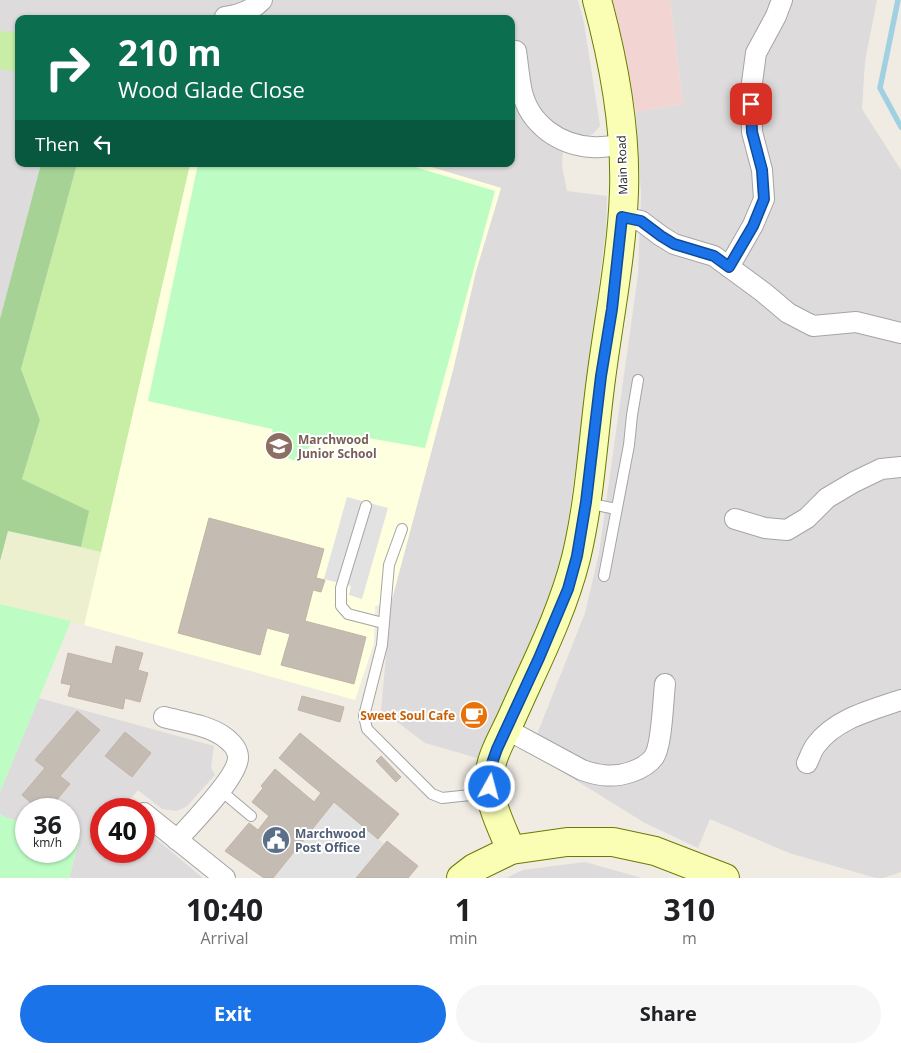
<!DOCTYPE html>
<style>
body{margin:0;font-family:"Open Sans",sans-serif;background:#f6f6f6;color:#202124;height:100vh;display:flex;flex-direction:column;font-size:19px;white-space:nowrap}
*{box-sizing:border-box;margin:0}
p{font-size:16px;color:#757577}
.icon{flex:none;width:28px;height:28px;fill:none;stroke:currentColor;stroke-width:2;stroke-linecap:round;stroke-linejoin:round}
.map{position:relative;height:878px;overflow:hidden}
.details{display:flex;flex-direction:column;background:#fff;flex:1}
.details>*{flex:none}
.guide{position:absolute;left:15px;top:15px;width:500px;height:152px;border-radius:10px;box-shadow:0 1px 4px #0004;background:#0b6e4f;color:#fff;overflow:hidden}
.speed{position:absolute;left:15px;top:798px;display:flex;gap:10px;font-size:25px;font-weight:700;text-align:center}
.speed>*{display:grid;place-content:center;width:65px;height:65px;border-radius:50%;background:#fff;box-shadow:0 1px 4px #0004;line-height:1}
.speed small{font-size:12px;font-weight:400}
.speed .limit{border:8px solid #d22;background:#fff;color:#111}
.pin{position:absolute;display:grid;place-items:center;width:42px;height:42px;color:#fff;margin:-21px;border-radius:10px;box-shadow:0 2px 8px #0006}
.me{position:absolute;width:55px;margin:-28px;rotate:7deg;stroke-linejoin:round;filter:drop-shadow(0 0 4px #0008)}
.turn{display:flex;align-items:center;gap:18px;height:105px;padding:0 20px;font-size:22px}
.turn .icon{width:65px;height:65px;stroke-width:2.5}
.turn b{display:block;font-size:35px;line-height:42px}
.then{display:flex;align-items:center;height:48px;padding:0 20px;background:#0003;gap:10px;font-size:19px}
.eta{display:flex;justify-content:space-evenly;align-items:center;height:85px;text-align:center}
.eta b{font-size:30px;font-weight:700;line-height:35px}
.action{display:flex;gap:10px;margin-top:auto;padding:10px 20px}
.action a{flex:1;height:58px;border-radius:30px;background:#1a73e8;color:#fff;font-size:20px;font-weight:700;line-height:58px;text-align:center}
.action a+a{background:#f6f6f6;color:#202124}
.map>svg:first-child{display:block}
.residential{fill:#dddbdb}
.commercial{fill:#f2d4d2}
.education{fill:#feffde}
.farmland{fill:#edf0ce}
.grass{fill:#c8eea6}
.forest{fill:#a6d295}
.park{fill:#bdfdc4}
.parking{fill:#e2e2e2}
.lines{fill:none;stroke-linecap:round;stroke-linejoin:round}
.stream{stroke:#a1d1e1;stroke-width:5.5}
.building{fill:#c4bcb3;stroke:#c3b3a5}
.lane-casing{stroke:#a5a5a5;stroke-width:12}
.street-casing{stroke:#a5a5a5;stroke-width:22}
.secondary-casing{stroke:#6b7b00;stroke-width:30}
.lane{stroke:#fff;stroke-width:10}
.street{stroke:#fff;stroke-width:20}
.secondary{stroke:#f9feb4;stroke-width:28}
.route-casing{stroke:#114b97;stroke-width:12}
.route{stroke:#1a73e8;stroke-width:9}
.labels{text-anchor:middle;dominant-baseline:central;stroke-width:4;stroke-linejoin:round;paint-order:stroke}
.street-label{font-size:12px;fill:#1e1e1e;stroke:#fff}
.education-label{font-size:12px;font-weight:bold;fill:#785e54;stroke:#fff;text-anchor:start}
.food-label{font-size:12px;font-weight:bold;fill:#c56008;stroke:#fff;text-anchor:end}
.service-label{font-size:12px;font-weight:bold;fill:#4e5e75;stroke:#fff;text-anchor:start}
</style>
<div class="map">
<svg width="901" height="878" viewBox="0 0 901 878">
<rect width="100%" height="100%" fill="#f0ece4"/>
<!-- residential -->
<g class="residential">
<path d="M0,0h578l6,23 16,103 -7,8 -10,3 -19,-2 -2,31 5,25 40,5 -1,33 -21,168 -22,162 -17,57 -65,143 -56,-16 -44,-33 10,-107 62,-233 23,-99 25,-83 -80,-24h90v-145h-492v145h22l-41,155z"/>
<path d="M670,0h207l-12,61 -3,48 39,61v702l-18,6h-7l-87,-25 -79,-34 -12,29 -53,-25 -115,-71 55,-139 14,-60 39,-278 3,-80 -5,-83 47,-8z"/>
<path d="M39,698l175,48 -3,22 4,7 -29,32 -10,4 -14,-2 -24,-19 -16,19h-21v42h43v-22l59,49h-134l11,-40 -11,-4v-25h-43v14l-19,-5 -7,-4v-22z"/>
<path d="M585,862l57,16h-136l17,-8z"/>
</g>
<!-- commercial -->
<path class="commercial" d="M611,0h59l13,104 -47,8z"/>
<!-- education -->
<path class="education" d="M190,164h231l80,24 -25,83 -23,99 -62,233 -16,3 -1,37 -19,57 -271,-75z"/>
<!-- farmland -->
<path class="farmland" d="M8,531l93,21 -17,73 -84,-21v-43z"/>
<!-- grass -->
<g class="grass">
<path d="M0,31l19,1v41l-5,-2 -14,-2z"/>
<path d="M77,164h113l-89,388 -20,-5 7,-36 -66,-32 18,-59 -19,-51z"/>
</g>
<!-- forest -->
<path class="forest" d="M41,164h36l-56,205 19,51 -18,59 67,32 -8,36 -73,-16 -8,30v-242z"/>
<!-- park -->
<g class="park">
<path d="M198,164h207l90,27 -70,257 -68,-12 -48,11 -9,16 -24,-10 -4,-24 -124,-28z"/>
<path d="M0,604l71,17 -71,171z"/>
<path d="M0,814l7,4 19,5v28h43v-17l11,3 -11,41h-69z"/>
</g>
<!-- parking -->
<g class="parking">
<path d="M347,497l41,11 -26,91 -13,-4 2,-9 -27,-7z"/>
<path d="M334,802l50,42 -28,34h-83z"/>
</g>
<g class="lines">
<!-- stream -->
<path class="stream" d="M898,0l-18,88 21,39"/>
</g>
<!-- building -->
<g class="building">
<path d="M209,518l115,31 -8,29 9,2 -4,12 -8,-2 -8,31 61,16 -12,47 -73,-19 9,-31 -23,-6 -7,27 -82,-22z"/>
<path d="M116,646l27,7 -5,17 10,3 -8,29 -15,-4 -2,11 -55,-13 3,-11 -10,-2 7,-30 44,11z"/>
<path d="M302,696l42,11 -4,15 -42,-12z"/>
<path d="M77,711l23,19 -40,46 10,8 -21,25h-11l-16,-14 23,-27 -10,-8z"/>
<path d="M125,732l26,21 -19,24 -27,-21z"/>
<path d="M300,733l99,81 -21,25 -44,-37 -61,76h-9l-39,-27 24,-28 9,7 11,-14 -17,-14 11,-14 -2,-2 14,-17 39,33 7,-9 -42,-35z"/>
<path d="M381,756l20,21 -5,5 -20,-21z"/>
<path d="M387,841l31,25 -10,12h-52z"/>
</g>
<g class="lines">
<defs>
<g id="lane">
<path d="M587,503l29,6"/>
<path d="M366,506l-25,82v18l7,8 35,9"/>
<path d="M402,529l-13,36 -7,80 -18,71 3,13 65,65 10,4 47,-5"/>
<path d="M604,576l25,-131 3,-30 6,-35"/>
<path d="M220,790l31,26"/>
</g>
<g id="street">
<path d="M225,17c14,-2 27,-6 37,-17"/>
<path d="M516,51c2,13 3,28 6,41 8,33 38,53 70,55 10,1 21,-1 31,-3"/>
<path d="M622,217l19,4 20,15 13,8 40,12 49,36 25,21 25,13 43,-4 45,11"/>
<path d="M729,267l24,-42 11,-26 -2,-29 -10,-38 -1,-42 5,-37 20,-37 6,-16"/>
<path d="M735,519l30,9 22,2 20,-12 20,-20 27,-16 27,-13 20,-2"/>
<path d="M164,717c19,5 43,8 59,19 7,5 15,12 15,21 1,19 -47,67 -61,83"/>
<path d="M506,729l76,41c17,6 32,8 49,2 9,-3 17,-7 23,-15 8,-12 9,-56 11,-73"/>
<path d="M807,763c3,-6 5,-13 9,-18 19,-26 55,-35 85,-45"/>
<path d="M144,813l81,65"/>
</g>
<g id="secondary">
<path d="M511,850c-9,-22 -22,-47 -22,-71 1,-22 14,-42 23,-62 23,-52 50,-103 64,-159 14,-58 17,-119 25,-179 8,-62 21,-125 23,-188 2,-61 -11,-132 -27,-191"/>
<path d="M461,878l13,-10 37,-18 56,-8h46l42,9 70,27"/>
</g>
</defs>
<!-- lane casing -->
<use href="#lane" class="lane-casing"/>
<!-- street casing -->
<use href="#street" class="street-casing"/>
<!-- secondary casing -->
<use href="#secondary" class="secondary-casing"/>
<!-- lane -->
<use href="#lane" class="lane"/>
<!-- street -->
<use href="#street" class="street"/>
<!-- secondary -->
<use href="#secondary" class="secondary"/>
</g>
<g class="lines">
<defs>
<path id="route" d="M490,787l1,-21 6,-17 42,-91 29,-69 9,-33 9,-54 15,-126 11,-67 10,-92 19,4 20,15 13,8 40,12 15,11 24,-41 11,-27 -2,-29 -10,-38 -1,-28"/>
</defs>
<!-- route casing -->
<use href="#route" class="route-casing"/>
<!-- route -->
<use href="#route" class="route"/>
</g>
<!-- icons -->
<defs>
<symbol id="school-disc" viewBox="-11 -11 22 22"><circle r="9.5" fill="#8d6e63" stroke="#fff"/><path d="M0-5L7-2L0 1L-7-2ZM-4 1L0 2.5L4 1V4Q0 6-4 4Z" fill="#fff"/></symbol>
<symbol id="cafe-disc" viewBox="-11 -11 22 22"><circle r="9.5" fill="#e8710a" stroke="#fff"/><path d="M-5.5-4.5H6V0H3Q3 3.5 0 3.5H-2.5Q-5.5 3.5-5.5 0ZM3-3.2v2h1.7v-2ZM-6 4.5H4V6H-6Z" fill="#fff"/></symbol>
<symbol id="civic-disc" viewBox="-11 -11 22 22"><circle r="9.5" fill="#5c6f8a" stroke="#fff"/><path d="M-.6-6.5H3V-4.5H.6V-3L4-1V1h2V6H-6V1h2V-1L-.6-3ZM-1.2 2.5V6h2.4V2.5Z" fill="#fff"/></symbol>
</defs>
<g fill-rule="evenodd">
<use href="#school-disc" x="263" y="430" width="32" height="32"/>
<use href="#cafe-disc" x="458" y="699" width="32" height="32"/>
<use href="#civic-disc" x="260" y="824" width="32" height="32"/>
</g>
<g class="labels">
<!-- street labels -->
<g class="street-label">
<text transform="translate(622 165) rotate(-92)">Main Road</text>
</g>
<!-- education labels -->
<g class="education-label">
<text x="298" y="439">Marchwood<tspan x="298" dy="14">Junior School</tspan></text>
</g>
<!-- food labels -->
<g class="food-label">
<text x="455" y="715">Sweet Soul Cafe</text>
</g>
<!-- service labels -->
<g class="service-label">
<text x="295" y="833">Marchwood<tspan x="295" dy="14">Post Office</tspan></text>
</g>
</g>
</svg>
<div class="speed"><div>36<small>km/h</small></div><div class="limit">40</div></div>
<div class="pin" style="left:751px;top:104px;background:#d93025"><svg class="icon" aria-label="arrive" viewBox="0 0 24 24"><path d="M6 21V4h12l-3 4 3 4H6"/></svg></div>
<svg class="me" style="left:490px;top:787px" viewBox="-20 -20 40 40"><circle r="17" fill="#1a73e8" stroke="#fff" stroke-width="3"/><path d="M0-11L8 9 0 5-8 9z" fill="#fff"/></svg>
<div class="guide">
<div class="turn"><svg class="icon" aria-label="right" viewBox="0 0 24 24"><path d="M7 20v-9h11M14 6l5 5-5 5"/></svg><div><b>210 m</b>Wood Glade Close</div></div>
<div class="then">Then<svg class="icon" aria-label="left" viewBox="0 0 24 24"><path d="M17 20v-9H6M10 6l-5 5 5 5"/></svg></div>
</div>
</div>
<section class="details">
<div class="eta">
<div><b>10:40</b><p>Arrival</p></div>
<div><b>1</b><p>min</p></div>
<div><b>310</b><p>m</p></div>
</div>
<div class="action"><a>Exit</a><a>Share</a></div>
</section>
